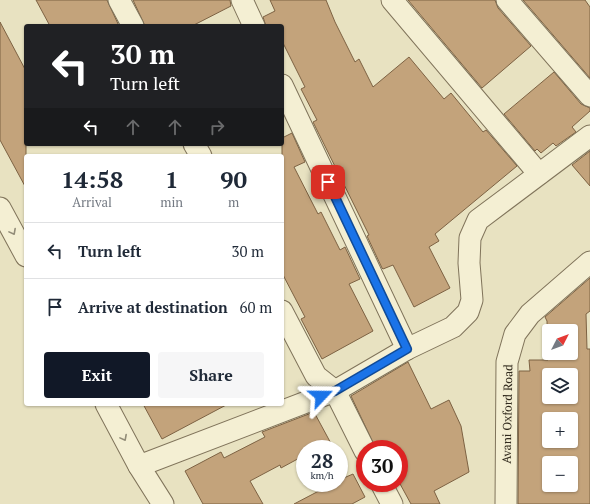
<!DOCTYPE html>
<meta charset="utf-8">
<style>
body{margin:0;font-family:"PT Serif",serif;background:#f6f6f7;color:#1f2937;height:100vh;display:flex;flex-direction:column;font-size:15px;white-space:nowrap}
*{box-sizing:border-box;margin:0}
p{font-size:13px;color:#747a83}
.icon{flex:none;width:22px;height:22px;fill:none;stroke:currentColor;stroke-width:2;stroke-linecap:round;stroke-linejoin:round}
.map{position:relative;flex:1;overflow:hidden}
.side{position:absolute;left:24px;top:154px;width:260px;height:252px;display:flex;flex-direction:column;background:#fff;border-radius:4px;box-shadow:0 1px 3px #0004}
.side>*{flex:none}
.hud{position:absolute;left:24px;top:24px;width:260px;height:122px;border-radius:4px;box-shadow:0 1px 3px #0004;background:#202124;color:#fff;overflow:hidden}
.needle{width:26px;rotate:48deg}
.tools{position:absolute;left:542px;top:324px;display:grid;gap:8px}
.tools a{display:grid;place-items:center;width:36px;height:36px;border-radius:4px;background:#fff;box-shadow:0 1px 3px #0004;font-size:20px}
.speed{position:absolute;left:296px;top:440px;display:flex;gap:8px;font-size:20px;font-weight:700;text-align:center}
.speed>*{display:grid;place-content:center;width:52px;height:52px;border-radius:50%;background:#fff;box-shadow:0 1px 3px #0004;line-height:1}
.speed small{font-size:10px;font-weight:400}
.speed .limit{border:6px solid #d22;background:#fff;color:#111}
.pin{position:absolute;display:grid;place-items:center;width:34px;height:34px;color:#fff;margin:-17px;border-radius:8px;box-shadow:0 2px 6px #0006}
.me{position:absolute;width:44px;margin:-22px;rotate:67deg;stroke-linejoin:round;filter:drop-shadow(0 0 3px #0008)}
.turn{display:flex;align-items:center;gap:14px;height:84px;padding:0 20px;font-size:18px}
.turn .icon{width:52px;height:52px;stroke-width:2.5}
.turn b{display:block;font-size:28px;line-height:34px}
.lanes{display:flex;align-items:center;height:38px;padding:0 20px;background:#0003;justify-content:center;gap:20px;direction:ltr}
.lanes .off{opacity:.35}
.eta{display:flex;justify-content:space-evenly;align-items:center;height:68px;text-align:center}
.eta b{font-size:24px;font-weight:700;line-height:28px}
.primary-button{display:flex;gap:8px;margin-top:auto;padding:8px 20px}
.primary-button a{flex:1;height:46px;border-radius:4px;background:#111827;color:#fff;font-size:16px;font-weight:700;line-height:46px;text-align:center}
.primary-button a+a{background:#f6f6f7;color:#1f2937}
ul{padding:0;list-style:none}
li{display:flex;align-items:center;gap:12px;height:56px;padding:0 20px;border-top:1px solid #e0e1e3}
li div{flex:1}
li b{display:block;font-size:15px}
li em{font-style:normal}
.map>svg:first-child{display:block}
.building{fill:#c3a37b;stroke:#7d6243;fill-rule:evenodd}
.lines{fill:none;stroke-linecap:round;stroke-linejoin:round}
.minor-casing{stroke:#80745b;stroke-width:23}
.minor{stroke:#f4efd3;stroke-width:21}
.oneway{stroke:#928c78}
.route-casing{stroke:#114b97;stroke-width:10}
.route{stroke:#1a73e8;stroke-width:7}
.labels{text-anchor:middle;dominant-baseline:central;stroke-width:3;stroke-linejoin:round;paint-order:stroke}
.street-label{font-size:12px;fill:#312a1d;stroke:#f1ecd0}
</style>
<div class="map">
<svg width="590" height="504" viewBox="0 0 590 504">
<rect width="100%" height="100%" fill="#e8e2c1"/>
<!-- building -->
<g class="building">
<path d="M36,0h71l12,26h-69z"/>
<path d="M133,0h97l1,6 -39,20h-47z"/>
<path d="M270,0h56l9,22 20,40 4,-3 14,28 36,-30 35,42 7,-6 32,39 3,-2 31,36 -82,68 4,7 -10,6 21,41 -36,19 -21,-42 -10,4 -1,-1 -15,-32 2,-1 -56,-113 4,-2 -16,-31 4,-2 -23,-46v-15h-16l-3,-9 12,-6z"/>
<path d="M408,0h87l3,8 33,38 -49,42z"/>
<path d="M523,0h62l5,7v71z"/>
<path d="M0,22l26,49v117l-26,-48z"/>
<path d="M554,72l27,32 9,4v3l-18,16 4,5 -20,14 -3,-3 -12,10 -4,-4 -2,2 -31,-37z"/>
<path d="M292,133l13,29 -11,5 24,47 3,-2 19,38 5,-3 15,32 -11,5 24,47 -51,28 -21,-40 4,-2 -23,-44v-135z"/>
<path d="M590,151v35l-18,-21z"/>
<path d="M590,278v33l-4,3 1,35h3v155h-72l1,-133h11l-1,-11h19l-1,-39 -2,-4zM549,331h22v22h-22zM549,375h22v22h-22zM549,419h22v22h-22zM549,463h22v22h-22z"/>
<path d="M408,362l23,47 18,-9 12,26 8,46 -35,19 6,13h-29l-12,-22v-33h-23l-25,-53z"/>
<path d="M143,404h85l-66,35z"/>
<path d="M314,412l20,37h-29v6l-24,13 -1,-3 -30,16 13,23h-60l-18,-33 36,-19 3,6 41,-21 -3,-5z"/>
<path d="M353,474l12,23 -13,7h-58l40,-21h5v-3z"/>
</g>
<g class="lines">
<defs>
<g id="minor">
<path d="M119,0l14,26"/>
<path d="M242,0l12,26"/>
<path d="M392,0l147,174"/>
<path d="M507,0l83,96"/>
<path d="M282,85l125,264"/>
<path d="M194,144l7,12"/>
<path d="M0,208l26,48"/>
<path d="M282,311l34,65 19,15 30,60"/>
<path d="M106,404l33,62 24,38"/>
<path d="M139,466l196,-75 72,-42 46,-22 15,-15 4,-12 -3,-37 1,-25 8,-18 112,-84"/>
<path d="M381,483l11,21"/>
<path d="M506,504l1,-142 8,-28 15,-20 60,-52"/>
</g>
</defs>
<!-- minor casing -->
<use href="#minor" class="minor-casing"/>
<!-- minor -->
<use href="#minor" class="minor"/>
</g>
<!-- one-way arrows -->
<defs><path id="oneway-chevron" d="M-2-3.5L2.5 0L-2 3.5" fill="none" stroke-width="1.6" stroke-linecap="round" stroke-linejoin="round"/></defs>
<g class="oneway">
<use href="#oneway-chevron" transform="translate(13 232) rotate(62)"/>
<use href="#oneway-chevron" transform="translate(124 438) rotate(62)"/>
</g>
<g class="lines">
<defs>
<path id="route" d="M321,396l14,-5 72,-42 -79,-167"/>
</defs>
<!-- route casing -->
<use href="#route" class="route-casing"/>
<!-- route -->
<use href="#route" class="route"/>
</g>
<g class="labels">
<!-- street labels -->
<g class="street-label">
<text transform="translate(507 414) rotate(-89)">Avani Oxford Road</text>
</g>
</g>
</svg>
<div class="tools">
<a><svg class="needle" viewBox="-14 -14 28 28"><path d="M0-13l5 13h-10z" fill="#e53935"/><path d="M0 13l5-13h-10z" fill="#747a83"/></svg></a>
<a><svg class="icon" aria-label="layers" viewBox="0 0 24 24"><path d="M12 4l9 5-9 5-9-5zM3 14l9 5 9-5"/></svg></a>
<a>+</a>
<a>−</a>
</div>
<div class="speed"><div>28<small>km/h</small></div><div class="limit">30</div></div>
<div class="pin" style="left:328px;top:182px;background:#d93025"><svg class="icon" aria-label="arrive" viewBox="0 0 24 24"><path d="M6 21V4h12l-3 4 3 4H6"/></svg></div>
<svg class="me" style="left:321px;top:396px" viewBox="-20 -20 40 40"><path d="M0-17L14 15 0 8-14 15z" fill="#1a73e8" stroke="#fff" stroke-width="4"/></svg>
<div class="hud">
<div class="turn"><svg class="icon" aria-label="left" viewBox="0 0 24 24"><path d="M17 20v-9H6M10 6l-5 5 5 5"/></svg><div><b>30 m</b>Turn left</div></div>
<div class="lanes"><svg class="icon" aria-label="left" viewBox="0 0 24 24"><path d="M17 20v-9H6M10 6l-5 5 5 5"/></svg><svg class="icon off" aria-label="ahead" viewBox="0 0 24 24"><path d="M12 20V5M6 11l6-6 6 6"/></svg><svg class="icon off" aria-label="ahead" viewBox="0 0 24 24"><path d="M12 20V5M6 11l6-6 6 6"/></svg><svg class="icon off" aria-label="right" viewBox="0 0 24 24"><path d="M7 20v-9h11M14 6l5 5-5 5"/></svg></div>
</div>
<section class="side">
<div class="eta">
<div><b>14:58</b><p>Arrival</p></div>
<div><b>1</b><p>min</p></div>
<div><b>90</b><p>m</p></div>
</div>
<ul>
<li><svg class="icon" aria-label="left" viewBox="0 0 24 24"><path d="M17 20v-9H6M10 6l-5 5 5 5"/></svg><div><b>Turn left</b></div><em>30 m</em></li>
<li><svg class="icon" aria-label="arrive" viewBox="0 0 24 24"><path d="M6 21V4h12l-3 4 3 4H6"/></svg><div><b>Arrive at destination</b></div><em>60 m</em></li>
</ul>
<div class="primary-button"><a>Exit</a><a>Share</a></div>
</section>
</div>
